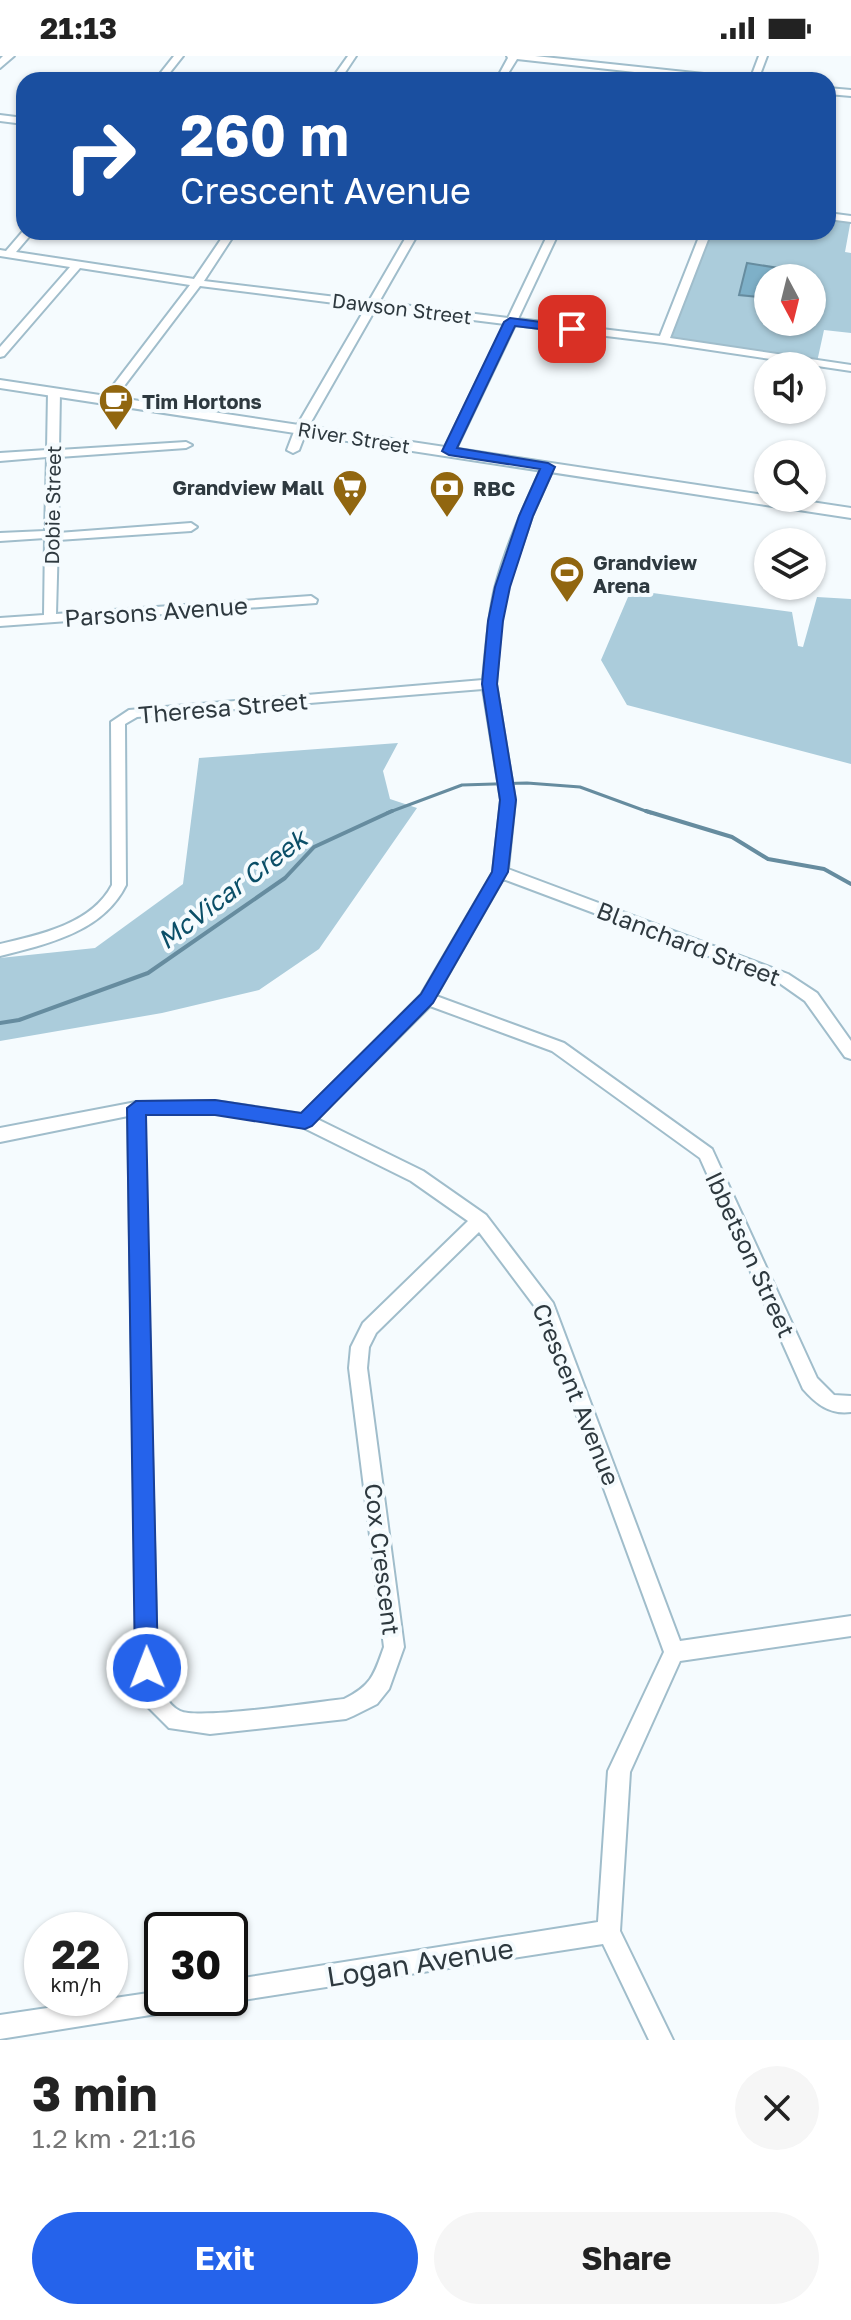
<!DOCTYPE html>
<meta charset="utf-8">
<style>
body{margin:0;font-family:"Golos Text",sans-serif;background:#f6f6f6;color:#222;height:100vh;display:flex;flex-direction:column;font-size:30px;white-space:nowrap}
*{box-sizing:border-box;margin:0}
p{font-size:26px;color:#767676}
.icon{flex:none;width:44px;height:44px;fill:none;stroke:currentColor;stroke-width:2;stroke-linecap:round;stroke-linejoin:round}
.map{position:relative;height:1984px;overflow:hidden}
.panel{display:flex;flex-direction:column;background:#fff;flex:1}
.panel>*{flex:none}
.hud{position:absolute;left:16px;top:16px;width:820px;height:168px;border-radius:24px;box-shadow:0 2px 6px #0004;background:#1a4fa0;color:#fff;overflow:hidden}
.needle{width:52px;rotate:173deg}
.controls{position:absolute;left:754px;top:208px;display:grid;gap:16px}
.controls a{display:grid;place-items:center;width:72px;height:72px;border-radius:50%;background:#fff;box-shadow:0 2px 6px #0004;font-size:40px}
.speed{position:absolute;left:24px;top:1856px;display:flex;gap:16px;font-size:40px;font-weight:700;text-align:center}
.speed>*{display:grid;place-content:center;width:104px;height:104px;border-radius:50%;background:#fff;box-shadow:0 2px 6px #0004;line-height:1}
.speed small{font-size:20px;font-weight:400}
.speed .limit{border:4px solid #111;border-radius:12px;background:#fff;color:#111}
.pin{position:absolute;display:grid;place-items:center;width:68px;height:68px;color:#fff;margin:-34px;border-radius:16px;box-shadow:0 4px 12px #0006}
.me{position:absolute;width:88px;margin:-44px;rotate:359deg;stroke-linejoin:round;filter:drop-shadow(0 0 6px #0008)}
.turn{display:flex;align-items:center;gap:28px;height:168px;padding:0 32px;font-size:36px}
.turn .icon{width:104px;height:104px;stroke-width:2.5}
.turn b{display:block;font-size:56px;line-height:68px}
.round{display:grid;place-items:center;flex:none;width:84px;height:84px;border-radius:42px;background:#f6f6f6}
.summary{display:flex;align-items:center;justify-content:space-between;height:136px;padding:0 32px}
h1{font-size:48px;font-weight:700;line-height:60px}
.primary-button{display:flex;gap:16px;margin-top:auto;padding:16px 32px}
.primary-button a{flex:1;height:92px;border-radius:48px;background:#2563eb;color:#fff;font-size:32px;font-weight:700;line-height:92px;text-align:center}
.primary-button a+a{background:#f6f6f6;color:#222}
.status{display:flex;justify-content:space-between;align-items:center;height:56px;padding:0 40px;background:#fff;direction:ltr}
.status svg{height:22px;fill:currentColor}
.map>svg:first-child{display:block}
.green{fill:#abccdb;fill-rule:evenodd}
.water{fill:#7eb0c8;stroke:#668c9f;stroke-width:2}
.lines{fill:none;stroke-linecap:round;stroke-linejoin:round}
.stream-far1{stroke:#668c9f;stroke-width:3}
.stream{stroke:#668c9f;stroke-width:4}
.minor-casing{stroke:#a0bdcb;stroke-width:4}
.major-casing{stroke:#a0bdcb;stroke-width:4}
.minor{fill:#fff;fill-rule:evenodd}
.major{fill:#fff;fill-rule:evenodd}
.route{fill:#2563eb;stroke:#184099;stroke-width:2}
.labels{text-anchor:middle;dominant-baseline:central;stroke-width:8;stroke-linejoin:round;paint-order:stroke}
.far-street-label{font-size:20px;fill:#2e393f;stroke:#f5fbfe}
.far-poi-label{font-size:20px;font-weight:bold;fill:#2e393f;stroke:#f5fbfe;text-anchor:start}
.street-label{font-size:24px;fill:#2e393f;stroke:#f5fbfe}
.water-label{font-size:26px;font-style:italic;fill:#0a4e67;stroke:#f5fbfe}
.near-street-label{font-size:28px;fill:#2e393f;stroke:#f5fbfe}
</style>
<div class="status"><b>21:13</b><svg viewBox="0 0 49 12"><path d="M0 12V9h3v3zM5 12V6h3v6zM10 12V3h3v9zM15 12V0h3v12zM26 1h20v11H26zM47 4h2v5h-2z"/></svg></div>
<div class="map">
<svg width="851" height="1984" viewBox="0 0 851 1984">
<rect width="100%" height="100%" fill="#f5fbfe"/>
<!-- green -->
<g class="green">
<path d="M828,161l23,2 -6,33 6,1v80l-27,-3 -7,32 -152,-22 41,-108h122zM768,222h44v44h-44z"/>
<path d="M631,534l161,22 6,34 5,1 14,-50 34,2v165l-224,-59 -26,-45z"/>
<path d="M398,687l-15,28 7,28 27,9 -98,141 -60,41 -97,23 -162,28v-83l95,-10 88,-64 16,-126z"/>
</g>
<!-- water -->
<path class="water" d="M747,207l63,10 -2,5h-40v20l-29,-3z"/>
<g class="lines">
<!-- stream-far1 -->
<path class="stream-far1" d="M387,757l75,-28 65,-2 53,4 71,26"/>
<!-- stream -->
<g class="stream">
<path d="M646,755l86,26 36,22 56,10 27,15"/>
<path d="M0,967l19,-3 129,-47 137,-95 29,-31 78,-36"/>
</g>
<defs>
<g id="minor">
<path d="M174,0h9l-19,24h-9z"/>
<path d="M348,0h8l-16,24h-9z"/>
<path d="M507,0h28l197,21 4,3h-29l-190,-21 -13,21h-8l12,-22z"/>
<path d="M759,0h8l-9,24h-8z"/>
<path d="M828,32l23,2v6l-23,-2z"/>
<path d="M0,59l24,3v6l-24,-3z"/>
<path d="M828,157l23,3v6l-23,-3z"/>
<path d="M24,174l9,2 -17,20 178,27 32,-47h10l-32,49 165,20 40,-69h10l-40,70 129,16 41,-86h10l-41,87 142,17 41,-104h10l-41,106 181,27v6l-187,-28 -149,-18 -60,126 -6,3 -6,-3 62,-127 -129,-16 -69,121 -8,21 -6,3 -6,-3 8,-21 71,-122 -166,-21 -88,116 -4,1 -6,-3 88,-115 -110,-17 -76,88 -4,1v-10l70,-80 -70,-11v-6l6,1z"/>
<path d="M54,333l6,3 -1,58 127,-8 6,3 -6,3 -127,9 -1,76 133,-10 6,4 -6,4 -133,9 -2,74 255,-18 6,4 -1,3 -316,23v-8l44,-3 1,-77 -45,3v-8l45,-2 2,-74 -47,4v-8l47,-3 1,-58z"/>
<path d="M548,407l6,4 -22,49 -24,71 -7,34 -5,63 19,116 -7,69 280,105 29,19 34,48v18l-6,-2 -40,-56 -27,-19 -275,-103 -67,117 128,47 148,106 105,229 17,17 17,1v16c-21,3 -35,-8 -48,-23l-103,-231 -148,-107 -122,-45 -113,113 106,52 63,44 67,88 127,338 171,-25v20l-171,25 -50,111 -10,159 53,109h-24l-46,-96 -373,58 -8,-3 8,-1v-18l368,-58 10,-151 56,-119 -125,-340 -60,-80 -103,101 -7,14 -2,21 37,279 -15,42 -12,15 -24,12 -7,3 -136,15 -41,-6 -22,-22 -10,-38 -9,-552 -128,26v-14l136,-26 79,-1 87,13 119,-119 72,-123 8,-72 -18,-111 -346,28 -12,7 1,161c-23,47 -79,59 -126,71v-12c39,-9 92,-20 112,-59l-1,-163 18,-12 354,-30c3,-31 5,-62 12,-92 11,-42 29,-82 47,-121zM215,1057l87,14 109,54 57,40 -105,102 -12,24 -2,21 35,279c-10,28 -12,38 -40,52 -27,3 -145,21 -164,12 -16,-8 -19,-27 -23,-43l-13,-554z"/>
<path d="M162,1935v7h37l-3,8 -8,3 -188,30v-24z"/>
</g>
<g id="major">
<path d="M3,0h11l-14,12v-9z"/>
<path d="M0,324l851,128v10l-851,-130z"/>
</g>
</defs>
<!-- minor casing -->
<use href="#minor" class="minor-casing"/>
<!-- major casing -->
<use href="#major" class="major-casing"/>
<!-- minor -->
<use href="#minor" class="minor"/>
<!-- major -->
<use href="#major" class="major"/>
</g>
<!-- route -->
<path class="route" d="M510,262l62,8 6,3 -6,4 -57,-7 -58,122 91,15 7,4 -22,49 -23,71 -7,34 -6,63 19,116 -8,72 -75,131 -121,123 -7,3 -90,-14h-69l12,553 -3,8 -8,3 -9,-3 -3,-8 -8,-560 9,-7 79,-1 86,13 120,-119 71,-122 8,-72 -18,-116 6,-63 7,-34 24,-71 21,-47 -91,-14 -7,-4 62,-129z"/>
<!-- icons -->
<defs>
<symbol id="cafe-pin" viewBox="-11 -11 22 30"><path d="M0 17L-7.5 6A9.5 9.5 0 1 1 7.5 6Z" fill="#91660f" stroke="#f5fbfe"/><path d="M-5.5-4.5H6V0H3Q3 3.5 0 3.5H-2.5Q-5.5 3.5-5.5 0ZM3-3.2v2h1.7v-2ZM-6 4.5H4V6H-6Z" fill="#fff"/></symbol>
<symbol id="supermarket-pin" viewBox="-11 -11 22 30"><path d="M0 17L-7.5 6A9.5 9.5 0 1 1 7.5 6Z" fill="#91660f" stroke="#f5fbfe"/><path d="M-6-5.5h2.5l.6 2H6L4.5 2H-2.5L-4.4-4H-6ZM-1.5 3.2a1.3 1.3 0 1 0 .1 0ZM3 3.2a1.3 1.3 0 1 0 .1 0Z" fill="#fff"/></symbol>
<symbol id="bank-pin" viewBox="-11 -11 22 30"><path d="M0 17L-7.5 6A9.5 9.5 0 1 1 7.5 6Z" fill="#91660f" stroke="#f5fbfe"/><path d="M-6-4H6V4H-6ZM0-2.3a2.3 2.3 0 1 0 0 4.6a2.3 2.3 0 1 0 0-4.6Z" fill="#fff"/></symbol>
<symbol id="stadium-pin" viewBox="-11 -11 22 30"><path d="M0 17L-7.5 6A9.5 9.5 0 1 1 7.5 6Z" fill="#91660f" stroke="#f5fbfe"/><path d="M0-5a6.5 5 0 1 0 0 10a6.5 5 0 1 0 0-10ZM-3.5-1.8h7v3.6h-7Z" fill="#fff"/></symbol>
</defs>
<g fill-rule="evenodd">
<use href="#cafe-pin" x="96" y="325" width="40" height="54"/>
<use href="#supermarket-pin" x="330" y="411" width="40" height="54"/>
<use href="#bank-pin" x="427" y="412" width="40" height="54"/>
<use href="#stadium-pin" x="547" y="497" width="40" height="54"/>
</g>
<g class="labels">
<!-- far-street labels -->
<g class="far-street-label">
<text transform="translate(402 252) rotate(7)">Dawson Street</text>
<text transform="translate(354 381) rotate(9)">River Street</text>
<text transform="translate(52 449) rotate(-89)">Dobie Street</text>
</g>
<!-- far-poi labels -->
<g class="far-poi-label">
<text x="142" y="345">Tim Hortons</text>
<text x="324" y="431" text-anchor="end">Grandview Mall</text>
<text x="473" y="432">RBC</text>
<text x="593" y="506">Grandview<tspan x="593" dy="23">Arena</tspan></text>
</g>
<!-- street labels -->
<g class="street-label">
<text transform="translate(156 555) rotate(-4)">Parsons Avenue</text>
<text transform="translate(223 651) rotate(-5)">Theresa Street</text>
<text transform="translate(689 887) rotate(21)">Blanchard Street</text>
<text transform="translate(751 1198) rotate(65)">Ibbetson Street</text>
<text transform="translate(577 1338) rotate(68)">Crescent Avenue</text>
<text transform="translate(383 1503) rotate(83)">Cox Crescent</text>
</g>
<!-- water labels -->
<g class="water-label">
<text transform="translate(232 833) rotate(-37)">McVicar Creek</text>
</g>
<!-- near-street labels -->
<g class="near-street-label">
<text transform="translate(420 1906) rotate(-9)">Logan Avenue</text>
</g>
</g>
</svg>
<div class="controls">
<a><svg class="needle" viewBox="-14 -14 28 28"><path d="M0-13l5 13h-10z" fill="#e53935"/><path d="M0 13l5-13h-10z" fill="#767676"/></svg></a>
<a><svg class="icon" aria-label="sound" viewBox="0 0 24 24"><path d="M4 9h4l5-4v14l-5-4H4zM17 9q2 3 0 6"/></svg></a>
<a><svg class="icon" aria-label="search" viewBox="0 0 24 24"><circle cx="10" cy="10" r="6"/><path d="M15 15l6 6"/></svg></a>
<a><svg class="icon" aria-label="layers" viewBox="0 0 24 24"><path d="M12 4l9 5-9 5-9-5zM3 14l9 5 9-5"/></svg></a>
</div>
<div class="speed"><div>22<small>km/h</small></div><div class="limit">30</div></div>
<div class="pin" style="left:572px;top:273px;background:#d93025"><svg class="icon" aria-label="arrive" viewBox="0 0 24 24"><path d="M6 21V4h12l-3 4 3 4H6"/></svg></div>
<svg class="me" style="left:147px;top:1612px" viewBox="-20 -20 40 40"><circle r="17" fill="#2563eb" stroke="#fff" stroke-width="3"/><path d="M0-11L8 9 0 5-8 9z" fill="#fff"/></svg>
<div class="hud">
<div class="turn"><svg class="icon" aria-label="right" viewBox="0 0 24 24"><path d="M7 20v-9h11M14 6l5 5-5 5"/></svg><div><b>260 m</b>Crescent Avenue</div></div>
</div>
</div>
<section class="panel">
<div class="summary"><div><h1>3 min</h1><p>1.2 km · 21:16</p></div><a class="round"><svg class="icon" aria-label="close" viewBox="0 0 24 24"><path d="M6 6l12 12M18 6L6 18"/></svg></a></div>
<div class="primary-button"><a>Exit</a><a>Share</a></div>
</section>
